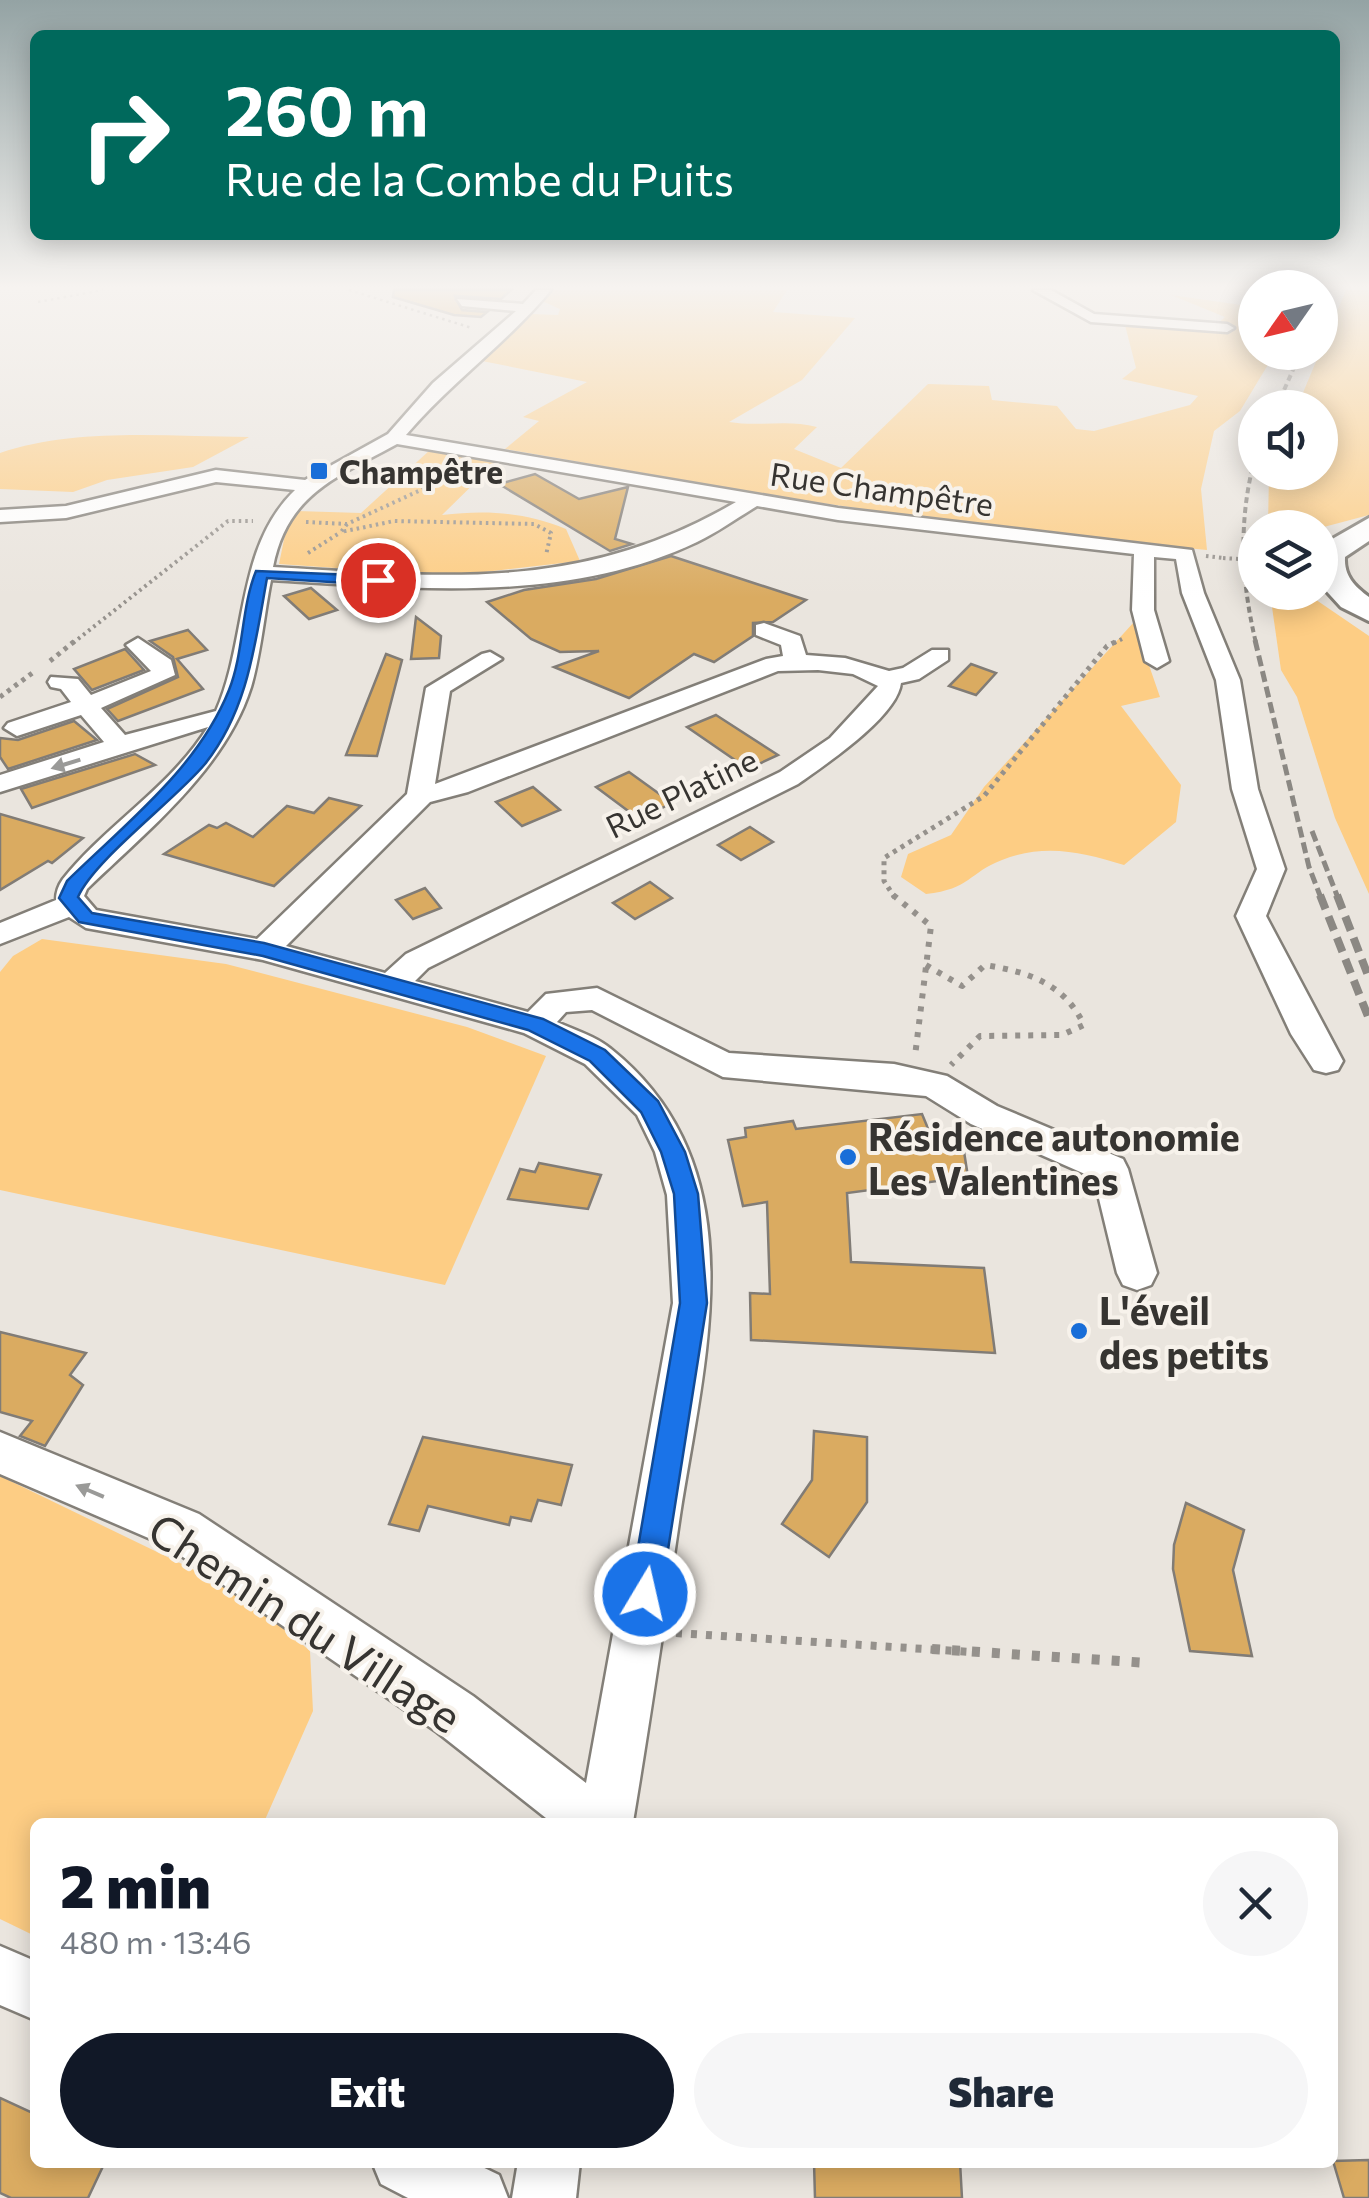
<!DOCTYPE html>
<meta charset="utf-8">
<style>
body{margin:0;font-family:Commissioner,sans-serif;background:#f6f6f7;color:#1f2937;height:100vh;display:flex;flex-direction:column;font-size:38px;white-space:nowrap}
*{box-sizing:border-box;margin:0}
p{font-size:32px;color:#747a83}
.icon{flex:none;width:55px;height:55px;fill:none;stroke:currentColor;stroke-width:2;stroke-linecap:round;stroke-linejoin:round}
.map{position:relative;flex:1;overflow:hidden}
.drawer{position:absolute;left:30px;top:1818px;width:1308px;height:350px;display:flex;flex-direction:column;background:#fff;border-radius:15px;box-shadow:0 5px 25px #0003}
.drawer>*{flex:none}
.top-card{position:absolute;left:30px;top:30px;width:1310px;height:210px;border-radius:15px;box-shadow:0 5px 25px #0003;background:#00695c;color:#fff;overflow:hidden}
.needle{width:65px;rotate:236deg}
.buttons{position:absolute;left:1238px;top:270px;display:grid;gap:20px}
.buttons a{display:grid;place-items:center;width:100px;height:100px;border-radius:50%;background:#fff;box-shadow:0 5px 25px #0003;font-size:50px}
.pin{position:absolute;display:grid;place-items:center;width:85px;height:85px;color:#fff;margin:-42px;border:5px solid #fff;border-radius:50%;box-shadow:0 2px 10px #0007}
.me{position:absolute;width:110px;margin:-55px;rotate:9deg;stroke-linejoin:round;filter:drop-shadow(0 0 8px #0008)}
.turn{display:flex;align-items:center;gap:35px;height:210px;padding:0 30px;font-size:45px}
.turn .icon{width:130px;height:130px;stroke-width:2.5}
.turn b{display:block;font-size:70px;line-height:85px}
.round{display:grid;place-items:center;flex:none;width:105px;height:105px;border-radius:52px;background:#f6f6f7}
.summary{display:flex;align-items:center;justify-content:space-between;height:170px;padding:0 30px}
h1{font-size:60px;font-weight:800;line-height:75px;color:#111827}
.cta{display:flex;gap:20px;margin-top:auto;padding:20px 30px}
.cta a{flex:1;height:115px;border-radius:60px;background:#111827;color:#fff;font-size:40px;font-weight:800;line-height:115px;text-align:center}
.cta a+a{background:#f6f6f7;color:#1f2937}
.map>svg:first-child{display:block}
.green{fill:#fdcd84}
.building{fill:#daab61;stroke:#817c76;stroke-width:2.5}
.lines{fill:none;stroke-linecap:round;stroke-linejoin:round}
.minor-casing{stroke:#837f78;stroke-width:5}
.highway-casing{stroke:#837f78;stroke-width:6}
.path-far5{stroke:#95918c;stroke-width:2.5;stroke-dasharray:2.5 4;stroke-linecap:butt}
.path-far4{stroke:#95918c;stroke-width:4;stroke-dasharray:2.5 4;stroke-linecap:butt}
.path-far3{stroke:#95918c;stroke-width:5;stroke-dasharray:4 5;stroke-linecap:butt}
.path-far2{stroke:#95918c;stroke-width:6;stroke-dasharray:5 8;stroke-linecap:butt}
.path-far1{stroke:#95918c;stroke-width:8;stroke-dasharray:6 9;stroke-linecap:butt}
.path{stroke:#95918c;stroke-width:10;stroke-dasharray:8 12;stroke-linecap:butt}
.minor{fill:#fff;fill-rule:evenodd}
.highway{fill:#fff;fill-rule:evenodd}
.rail-far2{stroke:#8b8883;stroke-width:4;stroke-dasharray:6 4;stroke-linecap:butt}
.rail-far1{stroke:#8b8883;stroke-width:5;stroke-dasharray:11 5;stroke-linecap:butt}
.rail{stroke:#8b8883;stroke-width:8;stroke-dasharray:15 8;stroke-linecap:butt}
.path-bridge{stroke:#95918c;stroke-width:4;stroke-dasharray:2.5 4;stroke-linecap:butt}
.oneway{fill:#9a9a98}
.route{fill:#1a73e8;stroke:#114b97;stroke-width:2.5}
.poi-dot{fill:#196ed8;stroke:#f7f2eb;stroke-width:4}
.labels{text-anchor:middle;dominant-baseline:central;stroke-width:8;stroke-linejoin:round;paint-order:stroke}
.far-poi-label{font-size:32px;font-weight:bold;fill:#363431;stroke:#f7f2eb;text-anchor:start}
.far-street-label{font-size:32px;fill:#363431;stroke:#f7f2eb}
.poi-label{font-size:38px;font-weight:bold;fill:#363431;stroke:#f7f2eb;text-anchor:start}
.near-street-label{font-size:45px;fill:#363431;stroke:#f7f2eb}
</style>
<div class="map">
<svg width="1369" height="2198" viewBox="0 0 1369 2198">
<rect width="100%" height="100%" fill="#eae5de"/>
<!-- green -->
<g class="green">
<path d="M553,290h234l-14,22 82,6 -53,62 -73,42c30,5 59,-3 88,5l-23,22 47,19 87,-84 61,2 3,14 65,6 19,23 18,2 96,-26 8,-9 -76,-17 14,-11 -11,-43 87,4 13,-12 -54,-22 84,12v45l20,1 -35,58 -26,20 -13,58 6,61 -186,-18 -247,-36 -269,-47 34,-28 -16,-4 64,-35 -105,-21 50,-47 26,1 2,-6 -18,-8z"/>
<path d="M1346,290h22l1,5v220l-49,13 -52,-1 1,-54 51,-1v-64l-23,-1z"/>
<path d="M249,437l-56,30 -86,13 -34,12 -73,-3v-36c77,-26 168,-16 249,-16z"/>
<path d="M430,450l66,12 -54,53c45,-5 82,-3 124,14l14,32 -130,15 -171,-12 8,-39 10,-14 64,2z"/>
<path d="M1270,593h36l63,43v258l-34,-76 -38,-121 -16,-27z"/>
<path d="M1134,622l26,75 -39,9 60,79 -5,37 -52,43c-42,-13 -79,-22 -122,-5 -34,13 -31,29 -76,34l-25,-17 7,-23 43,-19 33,-48z"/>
<path d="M42,939l184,25 241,63 79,29 -101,229 -445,-95v-218l13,-16z"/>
<path d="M0,1476l244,118 66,57 3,60 -49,111h-229v114l-35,-17z"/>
</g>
<!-- building -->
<g class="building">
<path d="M394,290h117l-10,9 -46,-3 7,14 25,2 -6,5 -27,-2 -61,-18z"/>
<path d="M535,474l44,25 49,-12 -13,52 17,5 -22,7 -111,-67z"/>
<path d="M671,556l135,44 -33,22 -20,1v13l-39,26 -20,-8 -65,44 -75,-31 45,-16 -39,1 -29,-13 -44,-37 37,-12 72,-11z"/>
<path d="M311,588l26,22 -28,9 -25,-23z"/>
<path d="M416,617l25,19 -2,22 -28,1z"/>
<path d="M188,630l19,20 -30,9 26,30 -85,32 -11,-12 71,-32 -5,-20 -23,-16z"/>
<path d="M125,649l19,21 -52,20 -18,-21z"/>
<path d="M386,654l16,6 -25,96 -31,-1z"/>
<path d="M971,664l25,9 -20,22 -27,-9z"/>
<path d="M716,715l62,40 -30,14 -61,-42z"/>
<path d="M74,721l23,19 -89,29 -8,-12v-19l18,2z"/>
<path d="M135,754l20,11 -123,43 -11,-19z"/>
<path d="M629,772l43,31 -33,16 -43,-32z"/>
<path d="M533,787l27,23 -38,16 -26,-24z"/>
<path d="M329,798l32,8 -87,80 -110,-32 45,-29 8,3 9,-5 27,14 34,-31 27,7z"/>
<path d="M0,814l83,24 -31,25 -4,-2 -48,29z"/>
<path d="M750,827l23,15 -32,18 -23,-15z"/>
<path d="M650,882l22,16 -37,21 -22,-16z"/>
<path d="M425,888l16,20 -28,11 -17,-19z"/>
<path d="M922,1114l14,34 27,-3 5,32 -121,16 4,69 133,6 11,85 -244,-13 -1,-47 20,1 -3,-92 -24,4 -15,-66 18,-3 -1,-9 48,-7 3,8z"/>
<path d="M539,1163l62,12 -13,34 -80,-10 12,-30 15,3z"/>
<path d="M0,1332l86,21 -16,22 13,10 -38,61 -25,-10 12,-15 -32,-9z"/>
<path d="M814,1431l53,6v65l-38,55 -47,-33 30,-44z"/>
<path d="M423,1437l149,28 -11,40 -23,-5 -7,21 -20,-4 -2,8 -81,-19 -9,25 -30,-7z"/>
<path d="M1186,1503l58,27 -11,40 19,86 -62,-5 -17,-82 1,-24z"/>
<path d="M0,2098l35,16v48h70l-17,36h-77l-11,-5z"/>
<path d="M1369,2160v38h-25l-11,-37z"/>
<path d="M814,2162h146l2,36h-147z"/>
</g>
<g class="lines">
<defs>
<g id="minor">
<path d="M536,290h15c-44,53 -100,92 -145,145l432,73 354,42 12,43 36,87 18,109 27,80 -19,47 77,145 -5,9 -12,3 -12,-3 -23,-36 -55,-118 21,-47 -25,-80 -16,-109 -34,-87 -6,-34 -22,-2v53l15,51 -12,7 -12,-7 -13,-51 2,-56 -296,-34 -81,-14c-20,12 -39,26 -60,36 -132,63 -285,46 -426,38 -7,35 -10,73 -20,107 -26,82 -103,143 -164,202l-3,7 12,14 161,29 150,-145 19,-106 56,-34 8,-2 12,7 -52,32 -15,93 331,-125 17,-3 -2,-11 -25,-10v-10l8,-2 36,13 6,19 39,3 44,13 14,-3 29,-18h16v10l-29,19 -18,4c-4,34 -75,81 -103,101l-370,184 -13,13 113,31 18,-18 51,-6 132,65 165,11 53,12 50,30 126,53 5,10 29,104 -6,12 -14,5 -14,-5 -6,-12 -23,-95 -123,-54 -45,-28 -203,-19 -131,-67 -26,2 -9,10c18,8 40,15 54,27 148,119 94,306 69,466 -15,103 -30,205 -47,307h-82l-114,-90 -270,-186 -167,-72v-42l199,82 274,182 113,87 87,-480 -6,-108 -12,-43 -18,-37 -52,-51 -61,-31 -261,-73 -177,-32 -17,-11 -69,27v-21l56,-23c0,-7 2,-14 7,-21 44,-55 107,-91 145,-152l-208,65v-17l104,-33 -23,-27 -64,21 -13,-8 4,-5 63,-21 -10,-13 -10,-2 -3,-5 3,-5 27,2 13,16 60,-24 -25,-26 12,-7 33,22 4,15 -74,33 24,27 91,-24c32,-72 19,-163 79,-221l-79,-8 -150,36 -66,4v-12l66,-4 150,-36 89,10 83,-46 45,-51 83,-72 -54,-5 -5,-7 66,5zM397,444l339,58c-156,91 -291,75 -463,65 14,-73 64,-90 124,-123zM818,670l35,4 25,12 -48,52 -50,34 -374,182 -21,19 -99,-27 144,-144 38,-10 310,-121z"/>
<path d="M1033,290h18l43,24 133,10 7,4 -7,4 -136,-10z"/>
<path d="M0,1946l35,15v59l-35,-15z"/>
<path d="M372,2162h100l27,13 9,23h-100l-27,-14z"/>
<path d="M518,2162h62l-4,36h-64z"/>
</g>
<path id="highway" d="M1369,518v23l-24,16c-1,19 9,29 24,40v24l-28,-14 -21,-23v-38z"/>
</defs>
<!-- minor casing -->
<use href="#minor" class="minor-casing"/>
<!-- highway casing -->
<use href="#highway" class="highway-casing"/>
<!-- path-far5 -->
<g class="path-far5">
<path d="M349,290l123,38"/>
<path d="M38,302l65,-12"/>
</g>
<!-- path-far4 -->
<g class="path-far4">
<path d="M306,522l41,2 115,-53"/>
<path d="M347,524l-6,8 53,-11 140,3 17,9 -5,22"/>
<path d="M308,553l33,-21"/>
<path d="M1206,556l17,2"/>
<path d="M73,643l155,-122h25"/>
<path d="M1114,643l10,-5"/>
</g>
<!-- path-far3 -->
<g class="path-far3">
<path d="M50,661l26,-21"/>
<path d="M0,697l35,-26"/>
<path d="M895,898l-11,-17v-23l100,-62 123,-150 12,-6"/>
</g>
<!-- path-far2 -->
<g class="path-far2">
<path d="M893,895l38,31 -16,130"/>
<path d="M926,965l36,21 23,-21c43,7 79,18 99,60l-22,10 -82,1 -29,29"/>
</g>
<!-- path-far1 -->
<path class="path-far1" d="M676,1633l295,19"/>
<!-- path -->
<path class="path" d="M932,1649l217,14"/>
<!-- minor -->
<use href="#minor" class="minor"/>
<!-- highway -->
<use href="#highway" class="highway"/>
<!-- rail-far2 -->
<g class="rail-far2">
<path d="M1320,312l10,-22"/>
<path d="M1276,408l25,-56"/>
<path d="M1255,458c-17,62 -14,123 1,185"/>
</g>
<!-- rail-far1 -->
<g class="rail-far1">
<path d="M1255,640l54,227 12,31"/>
<path d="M1312,831l26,67"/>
</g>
<!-- rail -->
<g class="rail">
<path d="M1320,895l49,124"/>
<path d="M1337,895l32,83"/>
</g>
<!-- path-bridge -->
<path class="path-bridge" d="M1223,558l32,2"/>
</g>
<!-- one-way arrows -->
<defs><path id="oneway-solid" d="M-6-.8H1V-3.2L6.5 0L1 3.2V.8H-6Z" transform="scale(2.5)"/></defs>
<g class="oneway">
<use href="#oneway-solid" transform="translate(66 764) rotate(163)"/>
<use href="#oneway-solid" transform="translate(90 1491) rotate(-157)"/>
</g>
<!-- sky -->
<linearGradient id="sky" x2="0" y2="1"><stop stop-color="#94a3a4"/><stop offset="0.48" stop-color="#f6f3f0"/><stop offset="1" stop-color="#f6f3f0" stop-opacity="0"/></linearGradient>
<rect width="1369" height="598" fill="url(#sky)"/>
<!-- route -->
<path class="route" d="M256,571l122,5 7,4 -7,5 -111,-7c-12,66 -19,132 -62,186 -30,36 -111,96 -127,133l14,16 172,30 279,76 62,31 53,51 27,51 13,42 9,109 -46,291 -5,11 -11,5 -11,-5 -4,-11 50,-291 -6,-109 -13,-42 -20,-40 -51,-51 -62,-31 -265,-74 -184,-34 -20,-24 8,-17c59,-58 131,-113 162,-191 15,-38 12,-82 27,-119z"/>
<!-- markers -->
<g class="poi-dot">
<rect x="309" y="461" width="20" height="20" rx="5"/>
<circle cx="848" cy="1157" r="10"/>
<circle cx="1079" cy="1331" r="10"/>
</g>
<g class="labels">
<!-- far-poi labels -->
<g class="far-poi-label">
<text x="339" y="471">Champêtre</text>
</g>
<!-- far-street labels -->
<g class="far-street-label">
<text transform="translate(882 488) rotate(8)">Rue Champêtre</text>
<text transform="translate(681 792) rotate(-26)">Rue Platine</text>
</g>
<!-- poi labels -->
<g class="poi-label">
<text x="868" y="1135">Résidence autonomie<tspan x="868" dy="44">Les Valentines</tspan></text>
<text x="1099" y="1309">L'éveil<tspan x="1099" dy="44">des petits</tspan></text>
</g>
<!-- near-street labels -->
<g class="near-street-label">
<text transform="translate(306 1621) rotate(33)">Chemin du Village</text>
</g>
</g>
</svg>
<div class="buttons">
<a><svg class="needle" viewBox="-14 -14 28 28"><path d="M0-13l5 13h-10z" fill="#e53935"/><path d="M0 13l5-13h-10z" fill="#747a83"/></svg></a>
<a><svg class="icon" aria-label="sound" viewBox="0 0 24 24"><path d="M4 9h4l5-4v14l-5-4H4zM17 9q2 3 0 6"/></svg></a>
<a><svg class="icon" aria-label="layers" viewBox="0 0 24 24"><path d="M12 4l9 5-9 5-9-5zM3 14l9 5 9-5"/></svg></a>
</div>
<div class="pin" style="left:378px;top:580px;background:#d93025"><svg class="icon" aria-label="arrive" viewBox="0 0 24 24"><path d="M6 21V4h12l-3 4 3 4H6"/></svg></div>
<svg class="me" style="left:645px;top:1594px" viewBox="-20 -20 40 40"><circle r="17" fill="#1a73e8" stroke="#fff" stroke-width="3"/><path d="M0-11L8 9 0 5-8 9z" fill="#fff"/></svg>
<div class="top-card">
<div class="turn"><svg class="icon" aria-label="right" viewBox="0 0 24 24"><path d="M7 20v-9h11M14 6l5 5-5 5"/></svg><div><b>260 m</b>Rue de la Combe du Puits</div></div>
</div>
<section class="drawer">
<div class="summary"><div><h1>2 min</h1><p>480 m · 13:46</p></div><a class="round"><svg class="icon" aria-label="close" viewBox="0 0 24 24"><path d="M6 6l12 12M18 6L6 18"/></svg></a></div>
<div class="cta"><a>Exit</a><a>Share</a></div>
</section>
</div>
